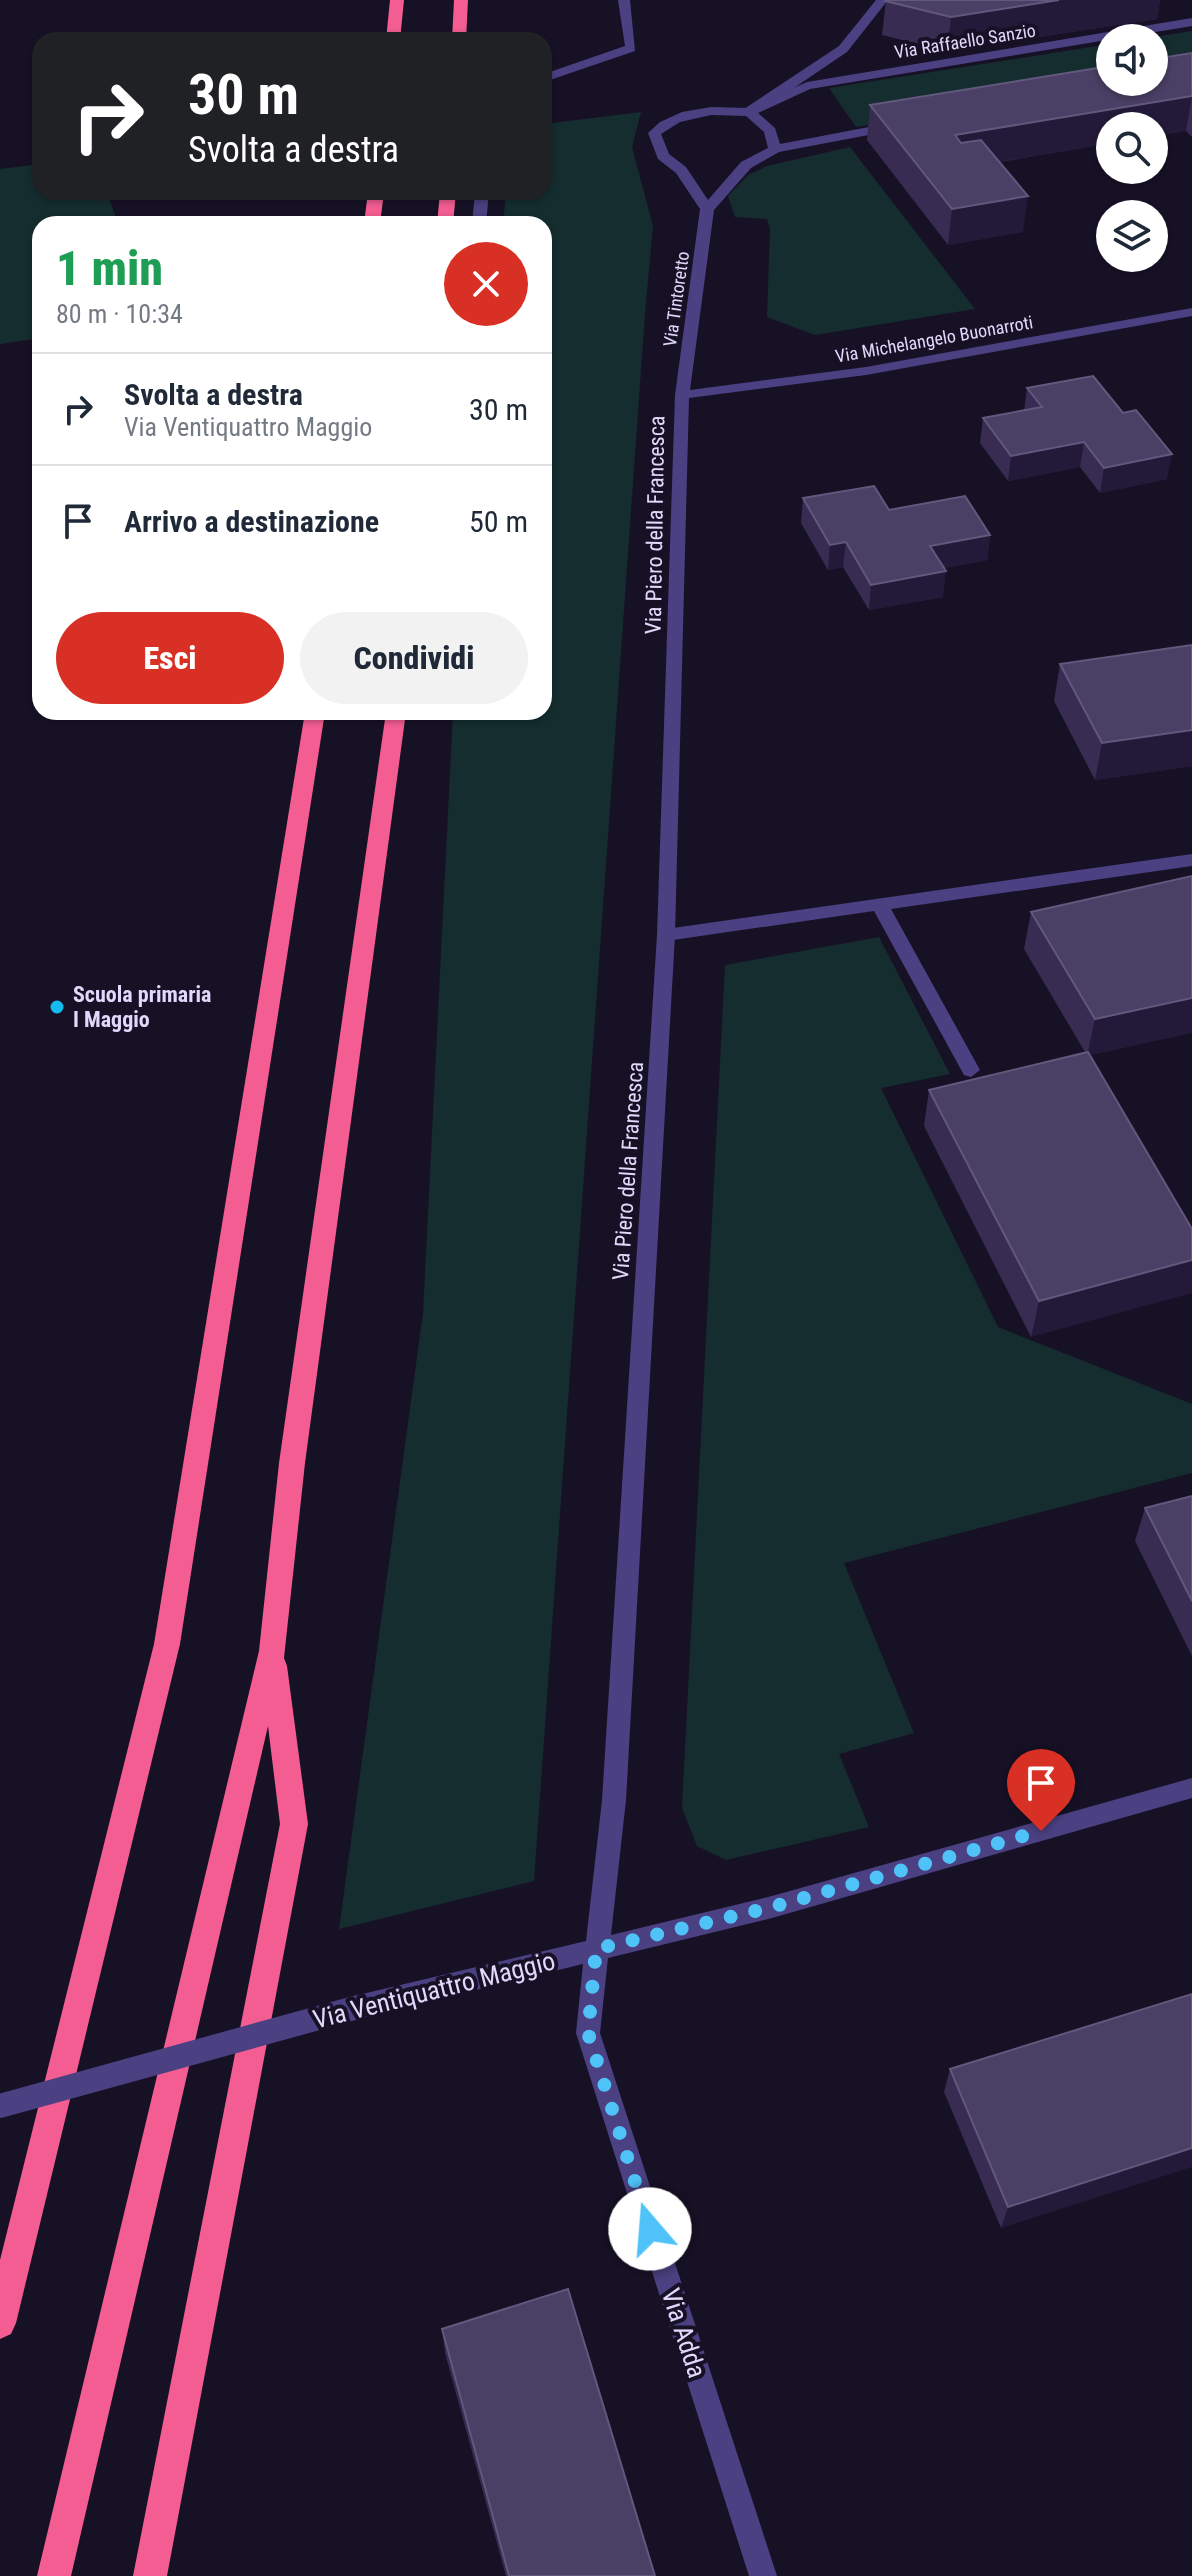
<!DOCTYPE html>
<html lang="it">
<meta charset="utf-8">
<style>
body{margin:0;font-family:"Roboto Condensed",sans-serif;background:#f2f2f3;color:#1f2937;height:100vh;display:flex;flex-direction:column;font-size:30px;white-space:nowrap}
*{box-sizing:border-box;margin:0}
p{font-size:26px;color:#747a83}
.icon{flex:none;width:44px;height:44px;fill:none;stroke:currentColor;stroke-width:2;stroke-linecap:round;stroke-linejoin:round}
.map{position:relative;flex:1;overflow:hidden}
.side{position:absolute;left:32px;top:216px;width:520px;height:504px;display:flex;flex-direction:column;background:#fff;border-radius:24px;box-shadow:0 2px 6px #0004}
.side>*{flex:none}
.guide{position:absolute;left:32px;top:32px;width:520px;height:168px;border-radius:24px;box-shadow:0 2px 6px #0004;background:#202124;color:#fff;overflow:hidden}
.buttons{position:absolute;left:1096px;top:24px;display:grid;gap:16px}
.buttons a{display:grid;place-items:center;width:72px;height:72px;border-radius:50%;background:#fff;box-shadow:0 2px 6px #0004;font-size:40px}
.pin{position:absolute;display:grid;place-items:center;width:68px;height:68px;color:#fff;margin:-82px -34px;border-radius:50% 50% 50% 0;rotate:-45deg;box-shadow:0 0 8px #0007}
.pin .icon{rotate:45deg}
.me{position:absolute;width:88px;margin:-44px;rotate:342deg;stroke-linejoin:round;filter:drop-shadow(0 0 6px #0008)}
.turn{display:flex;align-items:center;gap:28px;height:168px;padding:0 24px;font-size:36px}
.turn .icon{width:104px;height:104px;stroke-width:2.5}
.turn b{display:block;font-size:56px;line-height:68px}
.round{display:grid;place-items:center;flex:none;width:84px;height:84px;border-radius:42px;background:#f2f2f3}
.overview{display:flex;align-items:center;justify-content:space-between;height:136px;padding:0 24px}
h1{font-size:48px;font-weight:800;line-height:60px;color:#1e9e55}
.action{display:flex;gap:16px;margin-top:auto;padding:16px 24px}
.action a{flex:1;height:92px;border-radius:48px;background:#d93025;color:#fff;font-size:32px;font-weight:800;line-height:92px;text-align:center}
.action a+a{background:#f2f2f3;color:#1f2937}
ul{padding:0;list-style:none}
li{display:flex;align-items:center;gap:24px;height:112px;padding:0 24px;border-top:2px solid #e0e1e3}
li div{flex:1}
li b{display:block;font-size:30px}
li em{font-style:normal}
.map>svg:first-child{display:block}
.green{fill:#152d2f}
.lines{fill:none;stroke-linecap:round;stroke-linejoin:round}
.lane{fill:#4b4081;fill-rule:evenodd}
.street{fill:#4b4081;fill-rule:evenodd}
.highway{fill:#f35d92;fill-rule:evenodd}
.street-bridge{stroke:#4b4081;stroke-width:24}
.wall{fill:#382c52}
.shaded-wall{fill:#231939}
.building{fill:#4a3f64;stroke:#62577c;stroke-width:2}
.route{stroke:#4fc3f7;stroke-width:14;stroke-dasharray:0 25.2}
.poi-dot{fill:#14bced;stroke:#171126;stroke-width:3}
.labels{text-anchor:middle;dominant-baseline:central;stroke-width:8;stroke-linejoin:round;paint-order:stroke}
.far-street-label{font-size:18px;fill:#e1d9fc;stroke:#171126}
.street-label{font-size:22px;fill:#e1d9fc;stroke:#171126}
.poi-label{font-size:22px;font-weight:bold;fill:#e1d9fc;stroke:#171126;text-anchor:start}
.near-street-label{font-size:26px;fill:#e1d9fc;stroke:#171126}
</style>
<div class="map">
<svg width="1192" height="2576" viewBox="0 0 1192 2576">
<rect width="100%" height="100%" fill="#171126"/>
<!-- green -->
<g class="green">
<path d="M1192,31v44l-38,6v-43h-6z"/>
<path d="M1110,44v38h34l-288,45 -27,-39z"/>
<path d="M641,112l-9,35 21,79 -8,87 -111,1568 -195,48 84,-616 30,-601h91v-488h-41l3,-32h38v-68z"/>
<path d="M850,147l125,162 -160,26 -48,-18 3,-87 -3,-11 -32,-2 -7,-21 20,-21 19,-9z"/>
<path d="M40,164v28h67l11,32h-78v114l-40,6v-175z"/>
<path d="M879,937l71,137 -69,14 117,239 194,77v69l-348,90 70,170 -75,21 30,73 -143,33 -29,-14 -15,-38 43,-843z"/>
</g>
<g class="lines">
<!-- lane -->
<g class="lane">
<path d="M618,0h12l5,51 -91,31v-8l81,-28z"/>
<path d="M876,0h12l-41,52 -93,63h-10v-6l95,-63z"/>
<path d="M475,192h14l-3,32h-14z"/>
<path d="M1192,854v12l-301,43 89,161 -9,7 -7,-2 -90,-164 -208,30 -9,-6 9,-6z"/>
</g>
<!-- street -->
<path class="street" d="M1192,18v8l-382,63 -52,24 17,15 5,16 115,-22 6,4 -6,4 -116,22 -28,16 -37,42 -24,180 176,-23 326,-59v8l-326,59 -177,23 -14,537 -49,865 -15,135 161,-39 420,-118v20l-420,120 -164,40 -8,75 177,543h-28l-173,-543 7,-69 -225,55 -9,-4 -3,-8 3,-8 9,-4 228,-54 16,-141 55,-865 18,-540 25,-186 -24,-36 -18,-14 -10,-26 12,-11 22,-10 29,-5 36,1 60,-26zM711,115l35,1 18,16 4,16 -27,14 -33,38 -22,-33 -17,-13 -8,-20 19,-12z"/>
<!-- highway -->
<g class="highway">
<path d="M390,0h14l-4,40h-14z"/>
<path d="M454,0h14l-2,40h-14z"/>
<path d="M368,192h16l-4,32h-16z"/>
<path d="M440,192h16l-3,32h-16z"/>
<path d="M305,712h20l-145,932 -164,679 -5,11 -11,5v-79l154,-616z"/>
<path d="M386,712h20l-101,751 -21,195 3,8 21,158 -141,752h-34l147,-752 -12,-98 -197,850h-34l222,-925 20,-188z"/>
</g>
<!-- street-bridge -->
<path class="street-bridge" d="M0,2106l358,-99"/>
</g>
<!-- wall -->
<g class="wall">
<path d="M886,0h274l-3,19 -210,32 -65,-16z"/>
<path d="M1192,53v84l-6,-6 -32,5v-10h-44v17l-110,19 23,70 -75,13 -81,-105 3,-35z"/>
<path d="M1027,388l140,91 -67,14 -20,-26 -72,14 -28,-38 3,-25 41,-7z"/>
<path d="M803,498l86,12 101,25 -3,25 -43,8 -1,29 -74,13 -26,-43 -15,3 -27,-47z"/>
<path d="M1192,645v121l-97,14 -41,-79 6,-37z"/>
<path d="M1192,876l-102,179 102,174 -161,108 -107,-211 5,-36 156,-38 -61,-103 7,-37z"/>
<path d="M1192,1496v160l-57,-115 10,-33z"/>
<path d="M1192,1994l-191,234 -57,-136 6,-23z"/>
<path d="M442,2329l213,247h-149l-61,-223z"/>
</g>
<!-- shaded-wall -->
<g class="shaded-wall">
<path d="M1059,0h101l-3,19 -210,32 4,-34z"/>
<path d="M1192,96l-6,35 -32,5v-10h-44v17l-159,27 4,-35z"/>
<path d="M1028,196l-5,36 -75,13 4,-36z"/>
<path d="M1084,442l-4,25 -72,14 3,-25z"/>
<path d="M1172,454l-5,25 -67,14 4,-25z"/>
<path d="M990,535l-3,25 -60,11 3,-25z"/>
<path d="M846,542l-3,25 -15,3 2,-25z"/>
<path d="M946,571l-3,26 -74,13 2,-25z"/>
<path d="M1192,730v36l-97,14 7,-37z"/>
<path d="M1192,998v35l-105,23 8,-37z"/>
<path d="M1192,1260v33l-161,44 8,-36z"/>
<path d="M1192,2148v19l-191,61 7,-21z"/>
</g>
<!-- building -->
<g class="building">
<path d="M886,0h173l-108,17 -66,-16z"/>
<path d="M1192,53v43l-237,39 6,8 20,-3 47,56 -76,13 -82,-104 240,-39v16h44v-23z"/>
<path d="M1093,376l30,37 13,-3 36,44 -68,14 -20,-26 -73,14 -28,-38 59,-11 -15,-19z"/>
<path d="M874,486l15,24 76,-14 25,39 -60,11 16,25 -75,14 -25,-43 -16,3 -27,-47z"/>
<path d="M1192,645v85l-90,13 -42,-79z"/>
<path d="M1192,876v122l-97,21 -64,-107z"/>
<path d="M1088,1052l104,177v31l-153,41 -110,-211z"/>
<path d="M1192,1496v105l-47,-93z"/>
<path d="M1192,1994v154l-184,59 -58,-138z"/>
<path d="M568,2289l87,287h-146l-67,-247z"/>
</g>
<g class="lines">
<!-- route -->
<path class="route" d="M650,2229l-62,-196 8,-84 176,-42 269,-76"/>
</g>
<!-- markers -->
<circle class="poi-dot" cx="57" cy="1007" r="8"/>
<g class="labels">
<!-- far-street labels -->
<g class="far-street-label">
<text transform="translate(965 41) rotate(-9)">Via Raffaello Sanzio</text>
<text transform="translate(676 299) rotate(-82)">Via Tintoretto</text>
<text transform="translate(934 339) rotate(-10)">Via Michelangelo Buonarroti</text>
</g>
<!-- street labels -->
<g class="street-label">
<text transform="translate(655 525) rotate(-89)">Via Piero della Francesca</text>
<text transform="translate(628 1171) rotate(-86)">Via Piero della Francesca</text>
</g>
<!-- poi labels -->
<g class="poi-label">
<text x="73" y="994">Scuola primaria<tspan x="73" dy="25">I Maggio</tspan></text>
</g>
<!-- near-street labels -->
<g class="near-street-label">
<text transform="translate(434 1990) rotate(-14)">Via Ventiquattro Maggio</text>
<text transform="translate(684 2333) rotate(72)">Via Adda</text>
</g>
</g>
</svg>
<div class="buttons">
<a><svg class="icon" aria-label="sound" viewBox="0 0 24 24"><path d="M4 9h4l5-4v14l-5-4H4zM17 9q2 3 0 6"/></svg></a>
<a><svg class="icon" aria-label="search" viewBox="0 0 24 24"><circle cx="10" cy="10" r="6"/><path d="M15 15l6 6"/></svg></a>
<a><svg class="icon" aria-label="layers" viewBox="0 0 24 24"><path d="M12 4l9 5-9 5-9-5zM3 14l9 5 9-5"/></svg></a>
</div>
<div class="pin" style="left:1041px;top:1831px;background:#d93025"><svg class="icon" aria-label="arrive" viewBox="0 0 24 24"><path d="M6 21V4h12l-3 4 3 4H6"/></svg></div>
<svg class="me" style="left:650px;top:2229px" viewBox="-20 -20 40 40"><circle r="19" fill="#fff"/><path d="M0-13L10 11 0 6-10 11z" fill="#4fc3f7"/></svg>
<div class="guide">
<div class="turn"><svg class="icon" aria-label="right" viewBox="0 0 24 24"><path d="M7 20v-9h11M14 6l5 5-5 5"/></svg><div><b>30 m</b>Svolta a destra</div></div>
</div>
<section class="side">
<div class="overview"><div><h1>1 min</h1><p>80 m · 10:34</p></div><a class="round" style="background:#d93025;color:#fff"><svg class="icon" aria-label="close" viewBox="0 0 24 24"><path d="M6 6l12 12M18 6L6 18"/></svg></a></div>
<ul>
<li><svg class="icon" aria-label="right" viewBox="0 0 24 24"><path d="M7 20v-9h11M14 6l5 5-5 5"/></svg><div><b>Svolta a destra</b><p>Via Ventiquattro Maggio</p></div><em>30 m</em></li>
<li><svg class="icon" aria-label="arrive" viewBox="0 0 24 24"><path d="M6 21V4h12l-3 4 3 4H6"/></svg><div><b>Arrivo a destinazione</b></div><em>50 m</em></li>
</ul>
<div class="action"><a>Esci</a><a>Condividi</a></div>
</section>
</div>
